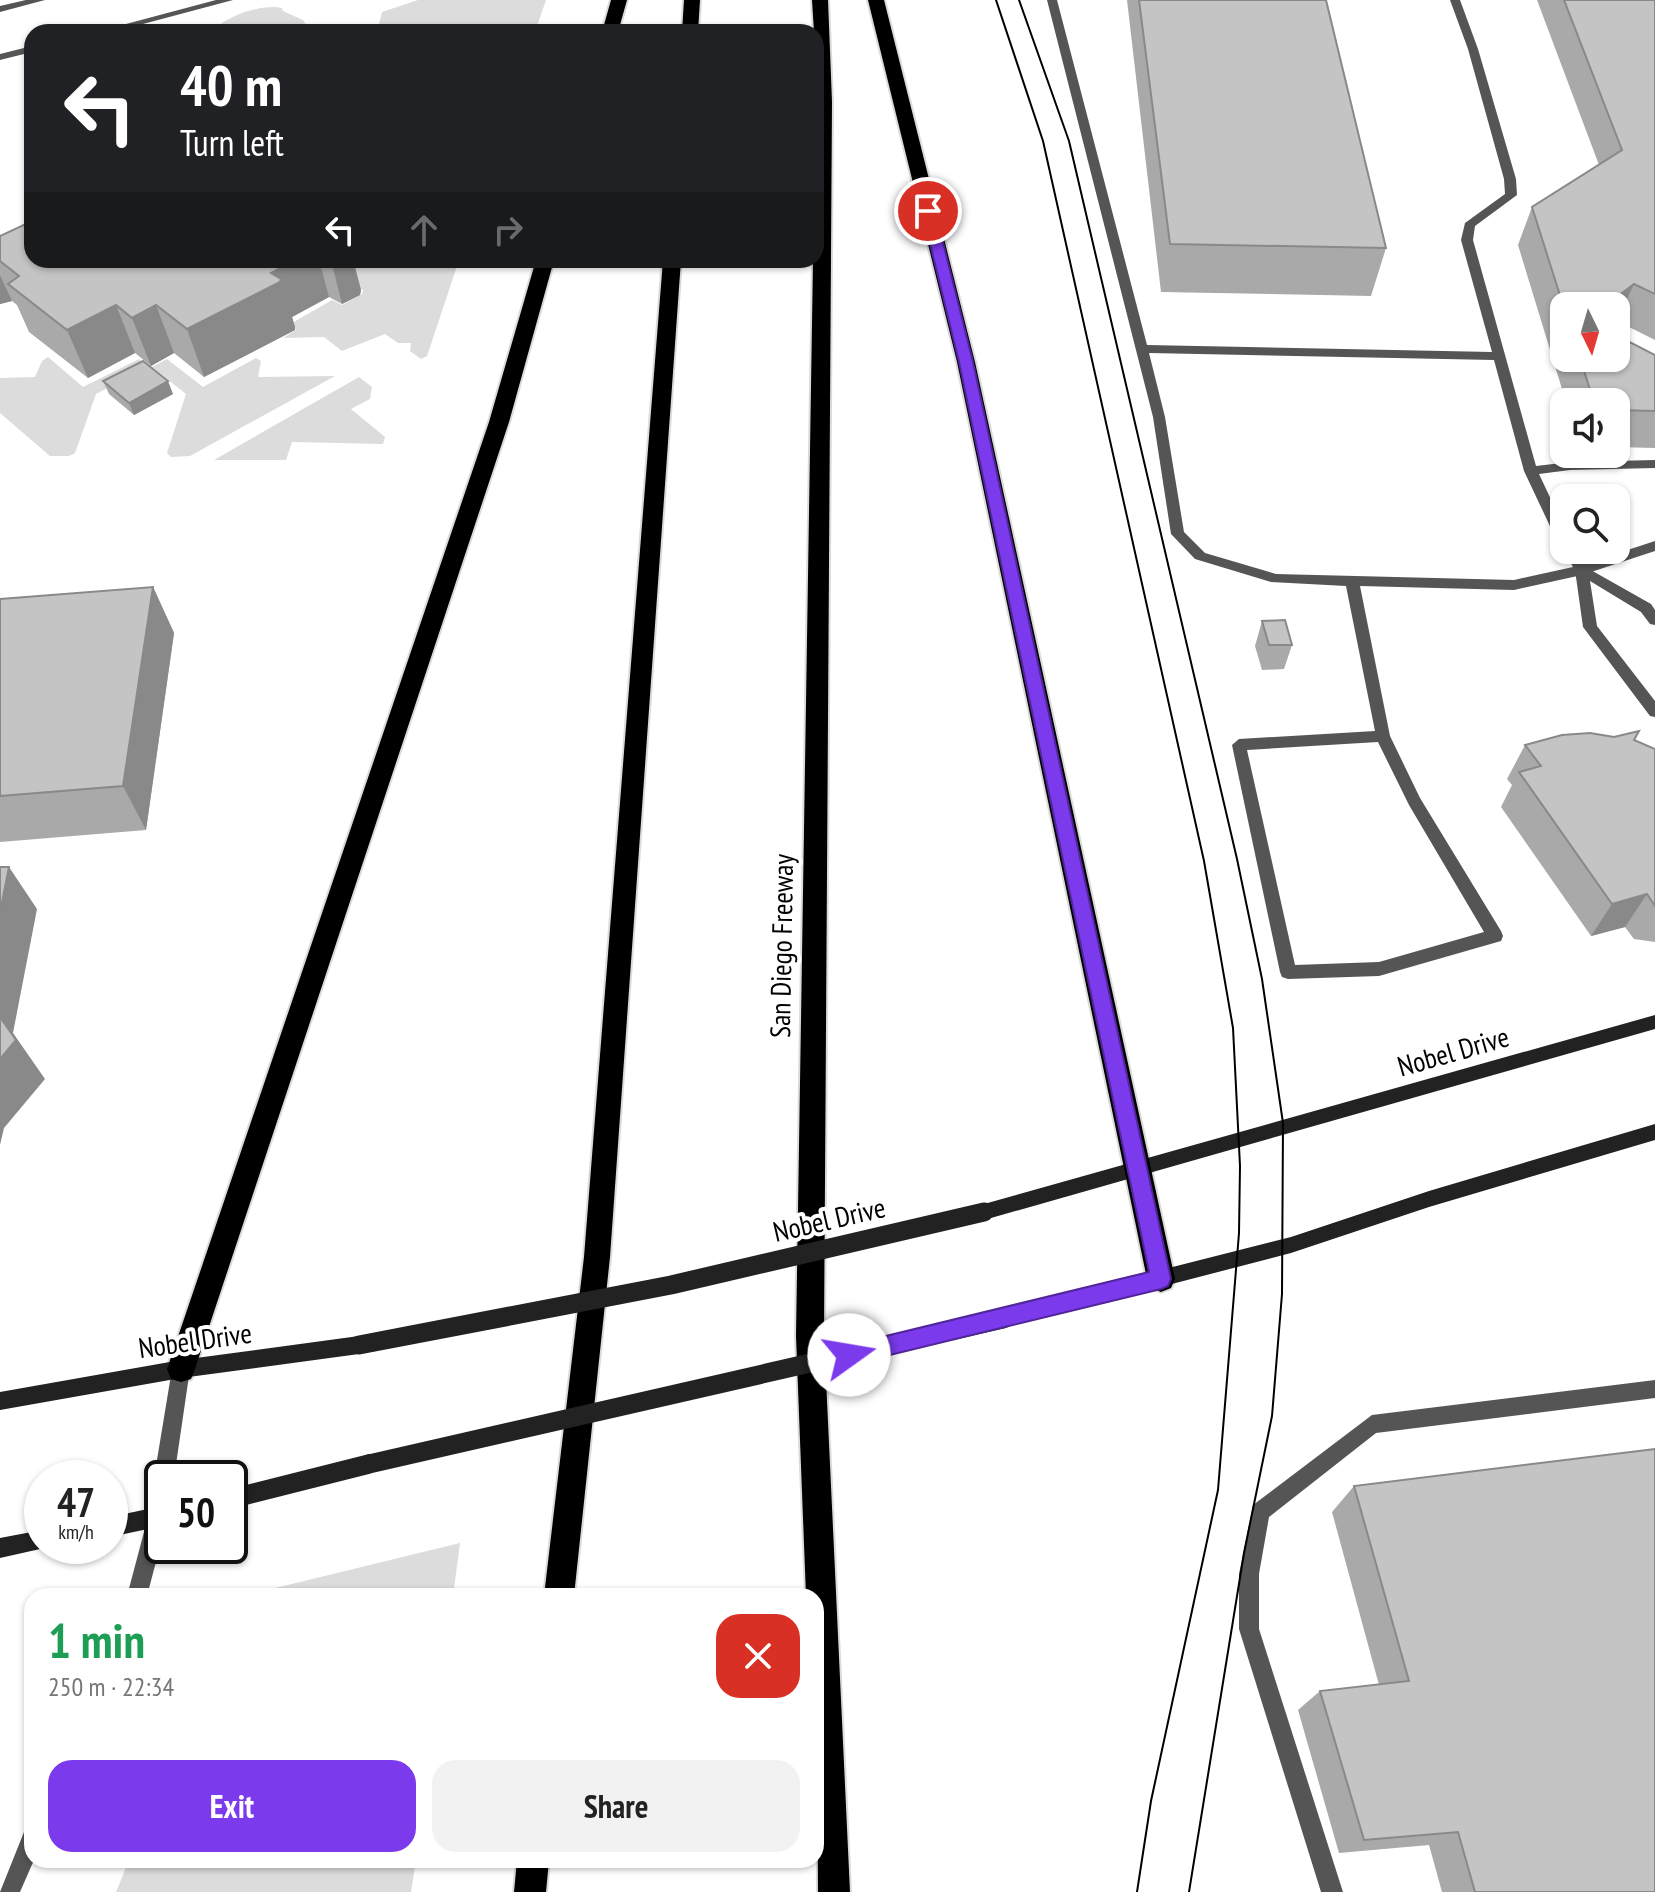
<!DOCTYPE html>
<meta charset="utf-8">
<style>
body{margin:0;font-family:"PT Sans Narrow",sans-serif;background:#f2f2f2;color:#222;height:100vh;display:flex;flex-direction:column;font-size:30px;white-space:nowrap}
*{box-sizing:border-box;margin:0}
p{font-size:26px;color:#767676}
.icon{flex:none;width:44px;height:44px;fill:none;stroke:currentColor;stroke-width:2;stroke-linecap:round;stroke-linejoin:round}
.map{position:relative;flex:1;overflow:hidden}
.drawer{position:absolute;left:24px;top:1588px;width:800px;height:280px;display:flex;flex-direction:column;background:#fff;border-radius:24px;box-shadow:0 2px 6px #0004}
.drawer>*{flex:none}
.top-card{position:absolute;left:24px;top:24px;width:800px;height:244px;border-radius:24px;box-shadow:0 2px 6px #0004;background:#202124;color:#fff;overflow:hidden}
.needle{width:52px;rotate:175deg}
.fabs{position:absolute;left:1550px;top:292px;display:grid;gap:16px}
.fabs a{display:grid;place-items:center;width:80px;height:80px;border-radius:16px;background:#fff;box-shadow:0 2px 6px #0004;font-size:40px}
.speed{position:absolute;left:24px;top:1460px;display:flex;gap:16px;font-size:40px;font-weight:700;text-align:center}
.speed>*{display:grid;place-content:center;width:104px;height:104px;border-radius:50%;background:#fff;box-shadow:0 2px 6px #0004;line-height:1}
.speed small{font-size:20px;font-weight:400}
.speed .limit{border:4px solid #111;border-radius:12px;background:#fff;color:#111}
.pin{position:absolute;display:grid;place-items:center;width:68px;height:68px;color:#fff;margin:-34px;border:4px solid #fff;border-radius:50%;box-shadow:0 2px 8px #0007}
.me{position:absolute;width:88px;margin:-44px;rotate:77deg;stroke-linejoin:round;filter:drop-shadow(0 0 6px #0008)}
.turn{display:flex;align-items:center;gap:28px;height:168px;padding:0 24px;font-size:36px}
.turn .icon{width:104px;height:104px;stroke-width:2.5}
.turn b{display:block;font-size:56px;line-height:68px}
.lanes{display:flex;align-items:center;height:76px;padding:0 24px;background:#0003;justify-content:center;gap:40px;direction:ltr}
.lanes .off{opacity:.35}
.round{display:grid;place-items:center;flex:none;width:84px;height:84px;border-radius:24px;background:#f2f2f2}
.head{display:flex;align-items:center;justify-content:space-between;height:136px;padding:0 24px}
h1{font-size:48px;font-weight:700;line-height:60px;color:#1e9e55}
.button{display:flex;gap:16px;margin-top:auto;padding:16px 24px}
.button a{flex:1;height:92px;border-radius:24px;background:#7c3aed;color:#fff;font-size:32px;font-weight:700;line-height:92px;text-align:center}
.button a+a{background:#f2f2f2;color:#222}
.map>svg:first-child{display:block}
.green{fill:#dcdcdc}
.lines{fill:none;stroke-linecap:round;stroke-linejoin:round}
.motorway-casing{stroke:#dbdbdb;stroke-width:4}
.service{fill:#555;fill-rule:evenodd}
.minor{fill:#555;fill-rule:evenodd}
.tertiary{fill:#555;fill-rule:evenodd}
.secondary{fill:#222;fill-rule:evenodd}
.motorway{fill:#000;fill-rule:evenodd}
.tram{stroke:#000;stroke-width:2}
.secondary-bridge{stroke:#222;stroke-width:19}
.wall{fill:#a9a9a9}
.shaded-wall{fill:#898989}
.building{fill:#c4c4c4;stroke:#898989;stroke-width:2}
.route{fill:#7c3aed;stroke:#51269a;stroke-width:2}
.labels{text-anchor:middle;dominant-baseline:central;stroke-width:8;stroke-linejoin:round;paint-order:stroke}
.street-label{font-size:28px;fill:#000;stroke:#fff}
</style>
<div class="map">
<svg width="1655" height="1892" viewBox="0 0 1655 1892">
<rect width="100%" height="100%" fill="#fff"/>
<!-- green -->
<g class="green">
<path d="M418,0h128l-11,32h-158l5,-20z"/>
<path d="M275,7l7,1 1,3 20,9 8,12h-99c16,-17 42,-25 63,-25z"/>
<path d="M316,260h143l-32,96 -6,3 -11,-8 1,-8h-13l-13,-9 -43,17 -18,-14 -41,1 13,-8 -4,-7 40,-23 10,5 20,-11 1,-4z"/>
<path d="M48,357l35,30 56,-28 9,8 -52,27 -21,59 -6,3h-19l-50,-43v-35l35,-1 7,-16z"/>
<path d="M256,358l5,3 -3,16 77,-1 -145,80 -19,1 -4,-4 19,-59 -34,-27 15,-8 36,28z"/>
<path d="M359,377l13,10 -2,12 -19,10 34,28 -2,7 -91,-2 -6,18h-72z"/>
<path d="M460,1543l-7,53h-197l3,-4z"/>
<path d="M129,1860h287l-5,32h-295z"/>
</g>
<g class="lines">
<defs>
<g id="motorway">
<path d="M611,0h16l-9,32h-16z"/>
<path d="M684,0h16l-2,32h-16z"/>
<path d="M812,0h16l4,102 -8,1234 26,556h-32l-2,-296h-10l-10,-260 17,-1076h3v-228h-2z"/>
<path d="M868,0h16l91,362 200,917 -4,9 -10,4 -10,-4 -4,-9 -190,-917z"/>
<path d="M536,260h18l-45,162 -314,947 -4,10 -10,3 -10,-3 -4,-10 322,-947z"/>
<path d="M663,260h18l-71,997 -36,339h-30l40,-339z"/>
<path d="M517,1860h32l-3,32h-32z"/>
</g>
</defs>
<!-- motorway casing -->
<use href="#motorway" class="motorway-casing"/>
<!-- service -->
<g class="service">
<path d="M216,0h17l-120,32h-17z"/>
<path d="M1047,0h10l90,345 345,7 -31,-112 4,-17 40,-29 -1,-15 -36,-130 -18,-49h10l18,49 38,130 1,16 -42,31 -2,14 63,226 34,-4 85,-2v8l-85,2 -31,4 25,53v19l-7,-5 -33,-70 -30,-111 -345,-7 16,64 19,115 21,21 71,21 238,6 59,-13 -10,-17 1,-1 13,1 8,14 70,-23v10l-73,24 -68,15 -154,-4 30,150 30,62 81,133 2,5 -2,5 -122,35 -91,3 -6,-2 -2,-5 -48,-227 7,-6 136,-8 -29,-145 -75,-4 -76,-23 -24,-25 -18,-117zM1378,742l31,63 75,127 -105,30 -84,3 -48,-215z"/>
<path d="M32,46v6l-32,8v-6z"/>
<path d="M1655,1380v18l-279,35 -107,84 -10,57v55l84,263h-22l-82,-263v-55l14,-69 119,-90z"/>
</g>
<!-- minor -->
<g class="minor">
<path d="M1582,565l69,39 4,6v15l-5,-1 -9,-12 -51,-31 7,45 58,75v16l-5,-1 -67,-89 -8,-57z"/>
<path d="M181,1360l7,3 2,6 -16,109h-12v47l-4,2 -7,-3c-5,-12 -1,-31 5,-41l-2,-5 18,-109 2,-6z"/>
</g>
<!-- tertiary -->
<g class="tertiary">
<path d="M26,0h19l-45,12v-6z"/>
<path d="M158,1507l4,2v30l-15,57h-20l21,-79 3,-7z"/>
<path d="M32,1829v31h2l-14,32h-20l24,-60z"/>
</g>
<!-- secondary -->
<g class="secondary">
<path d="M1655,1015v14l-671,191 -6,-2 -3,-6 3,-6 6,-2z"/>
<path d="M1655,1124v16l-226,67 -138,46 -288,75 -6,-3 -3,-6 3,-6 6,-3 288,-73 138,-46z"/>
<path d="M359,1336l7,3 2,6 -2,6 -7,3 -178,24 -181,32v-18l181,-32z"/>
<path d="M369,1454l7,3 3,7 -3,7 -7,3 -139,35v-20z"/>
<path d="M162,1506v20l-52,11v-20z"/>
<path d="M42,1530v16l7,1 -49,11v-20z"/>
</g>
<!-- motorway -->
<use href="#motorway" class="motorway"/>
<!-- tram -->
<g class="tram">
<path d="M996,0l47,141 161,720 29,167 7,138 -1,67 -21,257 -67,311 -14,91"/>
<path d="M1019,0l50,141 168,718 25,120 21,144 -1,171 -10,122 -28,137 -55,339"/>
</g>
<!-- secondary-bridge -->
<g class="secondary-bridge">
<path d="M359,1345l312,-60 313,-73"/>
<path d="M369,1464l634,-145"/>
</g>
</g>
<!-- wall -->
<g class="wall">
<path d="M1127,0h199l60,248 -15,48 -210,-4z"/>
<path d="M1537,0h118v340l-38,-19 -1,1v-16h-52v52h52l39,-3v93l-39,-1v-45h-50l-48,-157 14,-38 67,-42z"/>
<path d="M0,236l32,24h321l8,30 -1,5 -18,9 -13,-7 -37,20 3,10v3l-91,47 -30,-24 -23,13 -16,-13 -47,25 -59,-46 -12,-27 -5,-4 -12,3z"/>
<path d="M103,381l70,13 -39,21 -25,-21z"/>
<path d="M153,587l21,46 -28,197 -146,12v-243z"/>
<path d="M1262,621l30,24 -8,24 -22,1 -7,-24z"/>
<path d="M1634,740l21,9v193l-21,-3 -9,-12 -34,9 -90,-129 11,-22 -5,-6 18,-34z"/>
<path d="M1354,1486l301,406h-213l-13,-47 -90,8 -41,-143 22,-19 59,-6 -47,-173z"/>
</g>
<!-- shaded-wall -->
<g class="shaded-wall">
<path d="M295,260h24l10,37 -37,20 3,10v3l-91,47 -17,-48 84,-56z"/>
<path d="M331,260h22l8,30 -1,5 -18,9z"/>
<path d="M0,275l12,26 -12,3z"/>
<path d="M1634,284l-17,37 -1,1v-16h-11z"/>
<path d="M116,305l19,48 -47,25 -21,-48z"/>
<path d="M156,305l18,48 -23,13 -19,-48z"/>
<path d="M168,381l5,13 -39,21 -5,-12z"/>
<path d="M153,587l21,46 -28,197 -23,-44z"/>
<path d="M9,867l28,42 -24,124 32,46 -41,49 -4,17v-233z"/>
<path d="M1647,894l-22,33 -34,9 21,-32z"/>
</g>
<!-- building -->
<g class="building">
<path d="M1139,0h187l60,248 -216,-4z"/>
<path d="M1564,0h91v294l-21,-10 -29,22h-41v2l-32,-101 90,-57z"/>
<path d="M32,221v39h263l-24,13 10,6 -1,3 -93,47 -31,-24 -24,13 -16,-13 -49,25 -59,-46 11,-8 -19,-15v-25z"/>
<path d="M1616,335l39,20v56l-39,-1v-8h-22l-14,-44h36z"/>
<path d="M143,361l25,20 -39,22 -26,-22z"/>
<path d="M153,587l-30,199 -123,10v-197z"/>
<path d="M1285,620l7,25h-23l-7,-24z"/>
<path d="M1639,731l-5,9 21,9v157l-8,-12 -35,10 -93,-132 22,-6 -16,-21 37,-10 28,-2 24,4z"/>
<path d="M0,867h9l-9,45z"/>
<path d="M0,1017l16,23 -16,19z"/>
<path d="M1655,1449v443h-180l-17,-60 -94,8 -44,-149 89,-10 -55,-195z"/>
</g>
<!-- route -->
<path class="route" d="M928,207l7,4 38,151 198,917 -3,7 -7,3 -312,76 -7,-3 -4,-7 4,-7 7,-3 300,-73 -190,-910 -37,-151z"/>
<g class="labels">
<!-- street labels -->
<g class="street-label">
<text transform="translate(781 946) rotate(-89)">San Diego Freeway</text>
<text transform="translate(1453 1051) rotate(-16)">Nobel Drive</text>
<text transform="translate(829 1219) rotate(-13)">Nobel Drive</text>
<text transform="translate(195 1340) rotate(-8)">Nobel Drive</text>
</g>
</g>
</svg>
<div class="fabs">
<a><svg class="needle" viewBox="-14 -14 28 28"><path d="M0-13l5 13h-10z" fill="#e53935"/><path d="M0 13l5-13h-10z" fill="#767676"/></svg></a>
<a><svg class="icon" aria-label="sound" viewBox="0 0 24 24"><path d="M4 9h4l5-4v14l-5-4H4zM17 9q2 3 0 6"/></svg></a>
<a><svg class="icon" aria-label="search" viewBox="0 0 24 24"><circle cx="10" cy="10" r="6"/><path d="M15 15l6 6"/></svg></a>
</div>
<div class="speed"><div>47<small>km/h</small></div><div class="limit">50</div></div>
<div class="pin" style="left:928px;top:211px;background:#d93025"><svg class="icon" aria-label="arrive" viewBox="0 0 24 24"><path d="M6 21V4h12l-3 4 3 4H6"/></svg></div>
<svg class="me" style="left:849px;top:1355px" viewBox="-20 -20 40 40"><circle r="19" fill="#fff"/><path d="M0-13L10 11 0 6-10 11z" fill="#7c3aed"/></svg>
<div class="top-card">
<div class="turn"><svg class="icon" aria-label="left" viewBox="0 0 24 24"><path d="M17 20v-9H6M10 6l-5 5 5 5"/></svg><div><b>40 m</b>Turn left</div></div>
<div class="lanes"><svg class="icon" aria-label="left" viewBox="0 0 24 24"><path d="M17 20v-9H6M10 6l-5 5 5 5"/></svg><svg class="icon off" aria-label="ahead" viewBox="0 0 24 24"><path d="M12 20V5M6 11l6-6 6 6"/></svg><svg class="icon off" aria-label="right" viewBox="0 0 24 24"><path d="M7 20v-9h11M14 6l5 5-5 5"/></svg></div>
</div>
<section class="drawer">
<div class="head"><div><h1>1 min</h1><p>250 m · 22:34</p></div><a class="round" style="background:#d93025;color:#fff"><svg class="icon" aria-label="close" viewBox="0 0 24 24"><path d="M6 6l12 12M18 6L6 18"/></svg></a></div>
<div class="button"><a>Exit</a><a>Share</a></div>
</section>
</div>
